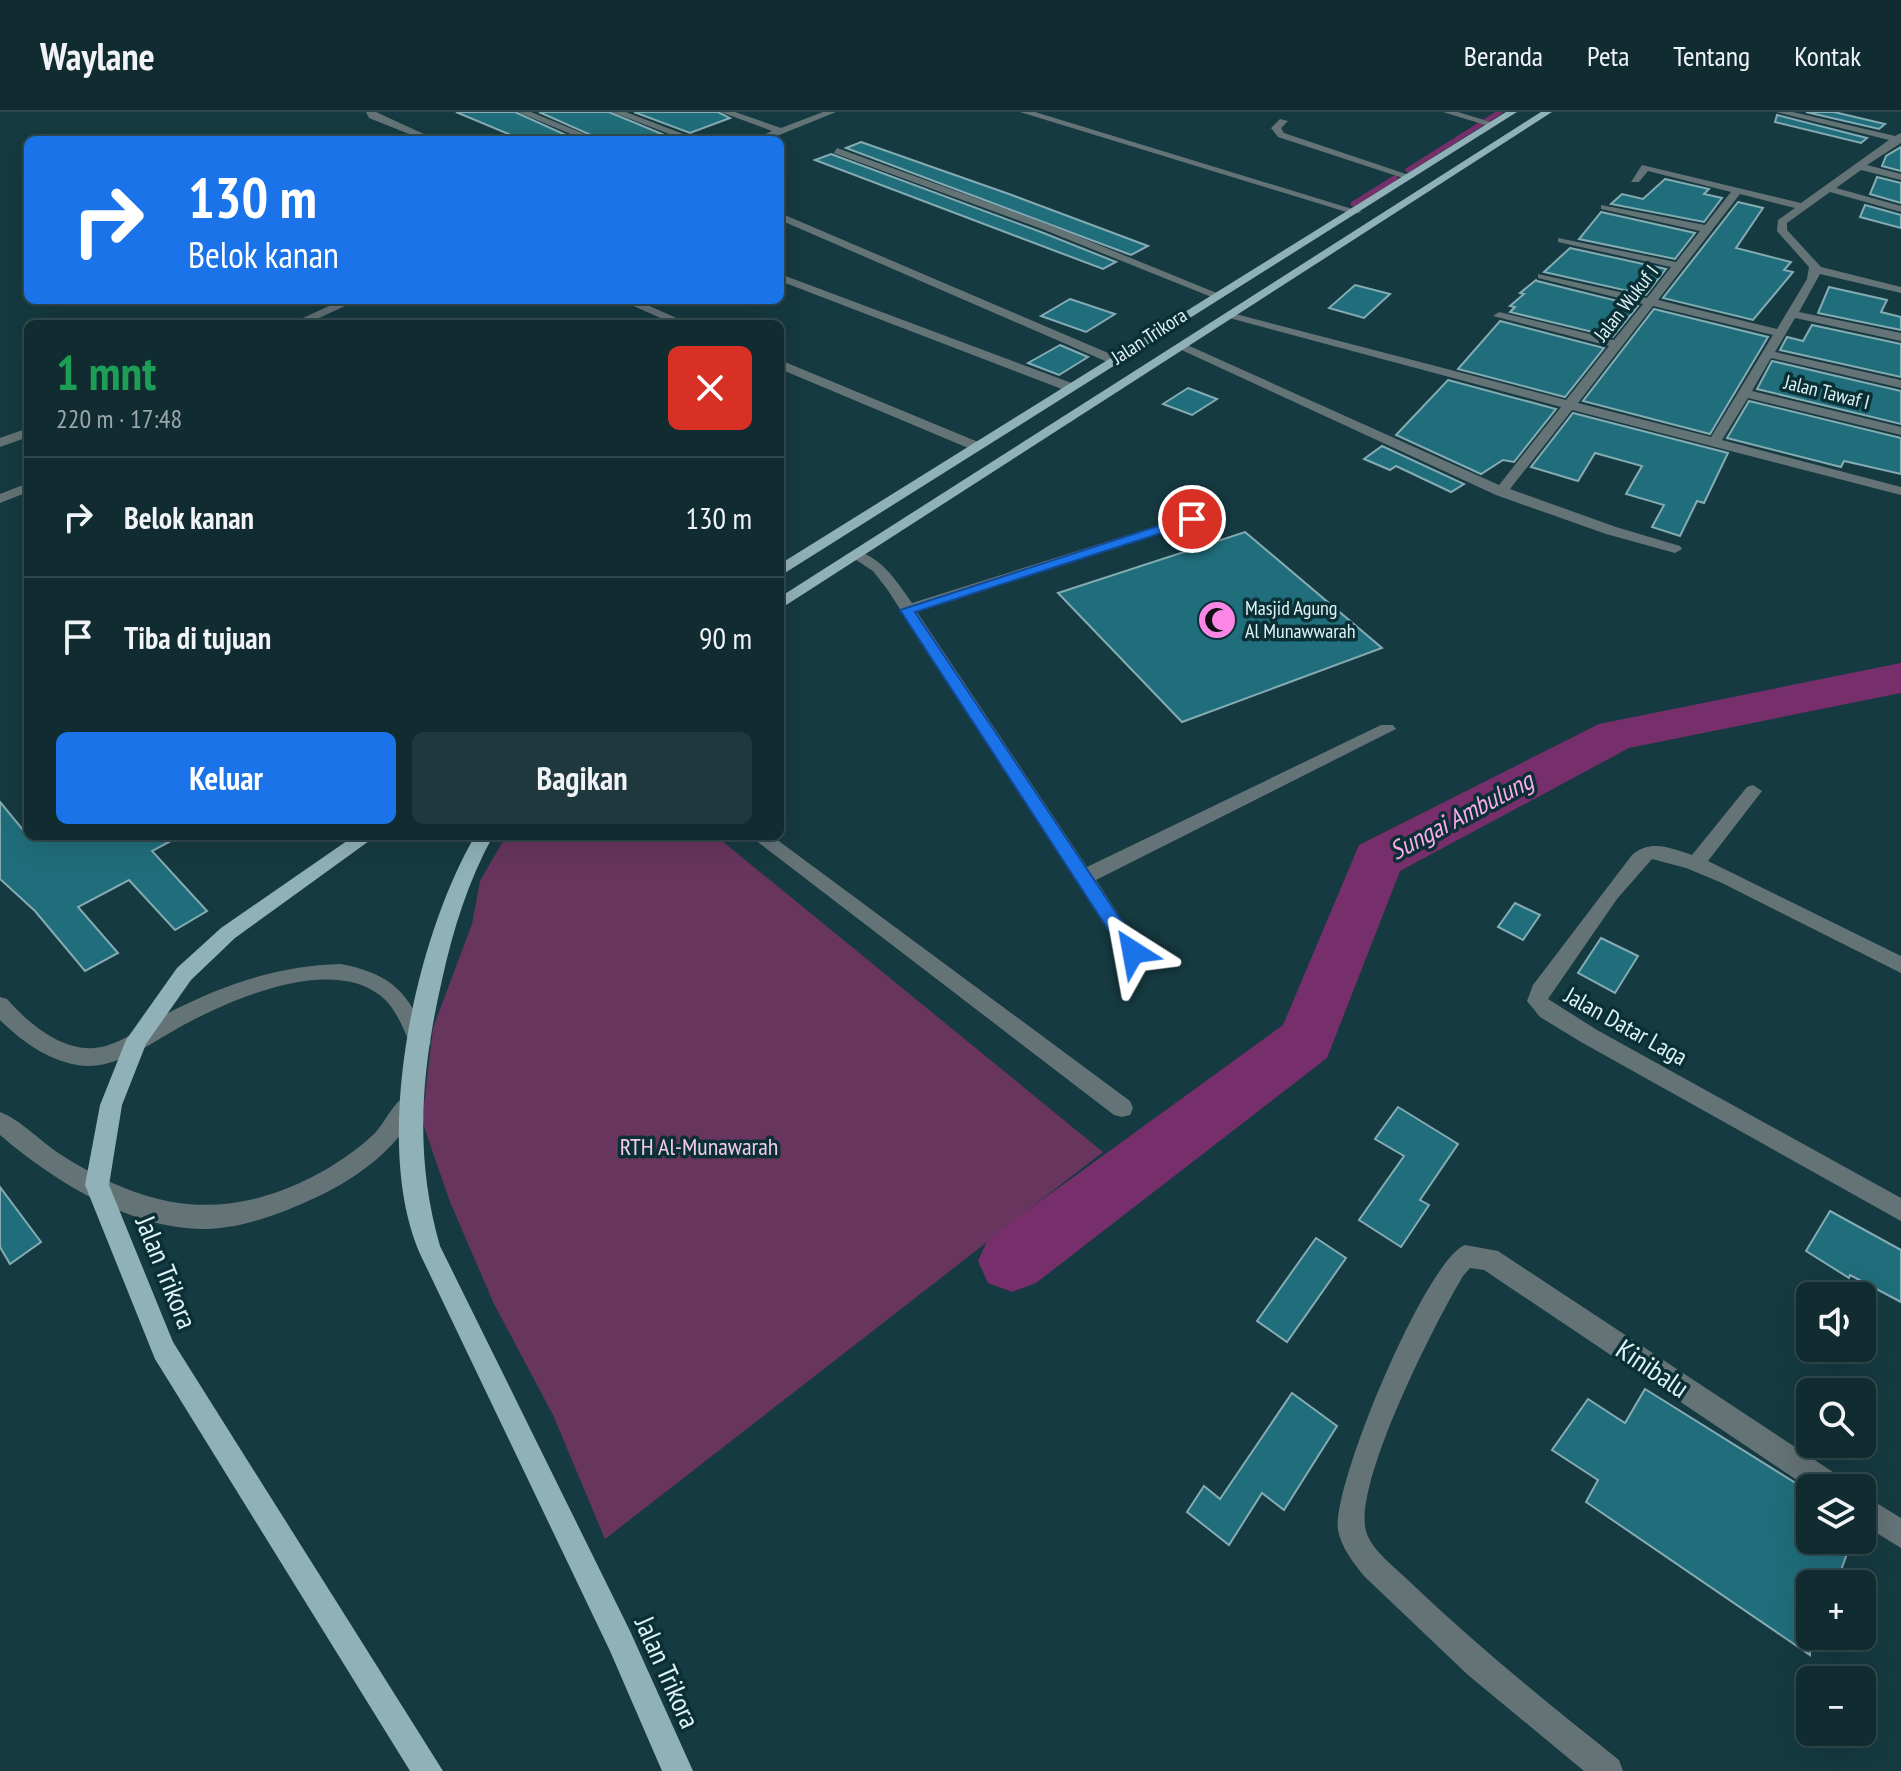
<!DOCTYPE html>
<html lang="id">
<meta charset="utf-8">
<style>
body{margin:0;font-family:"PT Sans Narrow",sans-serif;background:#1e383d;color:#f1f3f6;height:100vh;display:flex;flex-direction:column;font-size:30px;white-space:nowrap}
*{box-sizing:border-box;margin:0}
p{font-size:26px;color:#9ca7ab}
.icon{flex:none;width:44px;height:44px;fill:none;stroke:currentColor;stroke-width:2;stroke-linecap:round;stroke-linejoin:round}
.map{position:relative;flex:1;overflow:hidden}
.sheet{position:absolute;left:24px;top:208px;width:760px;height:520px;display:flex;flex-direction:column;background:#102c31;border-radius:12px;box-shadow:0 8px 32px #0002,0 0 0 2px #30484d}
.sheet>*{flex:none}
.top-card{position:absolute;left:24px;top:24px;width:760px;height:168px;border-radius:12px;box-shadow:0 8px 32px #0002,0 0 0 2px #30484d;background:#1a73e8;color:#fff;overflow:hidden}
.controls{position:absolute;left:1796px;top:1170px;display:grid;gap:16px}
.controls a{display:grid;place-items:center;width:80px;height:80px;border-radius:12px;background:#102c31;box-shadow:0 8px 32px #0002,0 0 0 2px #30484d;font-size:40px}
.pin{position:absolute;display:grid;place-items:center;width:68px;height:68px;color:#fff;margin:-34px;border:4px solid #fff;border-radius:50%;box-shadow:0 2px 8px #0007}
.me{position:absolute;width:88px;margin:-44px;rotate:326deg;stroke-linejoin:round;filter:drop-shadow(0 0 6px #0008)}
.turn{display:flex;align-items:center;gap:28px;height:168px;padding:0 32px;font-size:36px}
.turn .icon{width:104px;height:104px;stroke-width:2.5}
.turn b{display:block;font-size:56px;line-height:68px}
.round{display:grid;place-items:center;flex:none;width:84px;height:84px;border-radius:12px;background:#1e383d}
.overview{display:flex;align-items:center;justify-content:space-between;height:136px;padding:0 32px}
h1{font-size:48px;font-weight:700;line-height:60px;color:#1e9e55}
.cta{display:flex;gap:16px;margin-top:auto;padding:16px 32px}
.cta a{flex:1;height:92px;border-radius:12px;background:#1a73e8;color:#fff;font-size:32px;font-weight:700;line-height:92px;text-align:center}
.cta a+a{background:#1e383d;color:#f1f3f6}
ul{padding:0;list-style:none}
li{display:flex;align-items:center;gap:24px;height:120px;padding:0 32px;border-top:2px solid #30484d}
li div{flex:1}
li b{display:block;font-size:30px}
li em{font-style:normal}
header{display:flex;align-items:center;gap:48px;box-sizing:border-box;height:112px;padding:0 40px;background:#102c31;border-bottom:2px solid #30484d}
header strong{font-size:38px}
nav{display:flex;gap:44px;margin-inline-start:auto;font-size:28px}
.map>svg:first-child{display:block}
.green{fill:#68355f}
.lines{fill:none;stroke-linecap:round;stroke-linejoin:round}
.stream{stroke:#762f6b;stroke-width:5}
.river{fill:#762f6b;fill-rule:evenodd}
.building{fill:#206e7b;stroke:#85abb3;stroke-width:2}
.minor{fill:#647376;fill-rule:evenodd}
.major{fill:#91b1b8;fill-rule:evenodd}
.route{fill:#1a73e8;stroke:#114b97;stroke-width:2}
.labels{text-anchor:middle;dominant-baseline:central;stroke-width:7;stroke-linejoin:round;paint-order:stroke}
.far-street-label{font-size:20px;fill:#dff2f6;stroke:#0a3036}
.far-poi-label{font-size:20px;fill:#dff2f6;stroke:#0a3036;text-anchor:start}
.street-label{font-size:24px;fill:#dff2f6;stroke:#0a3036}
.park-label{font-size:24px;fill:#f4caea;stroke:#0a3036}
.water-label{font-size:26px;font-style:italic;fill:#fcabec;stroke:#0a3036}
.near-street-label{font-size:28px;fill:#dff2f6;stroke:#0a3036}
</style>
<header>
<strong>Waylane</strong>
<nav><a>Beranda</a><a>Peta</a><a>Tentang</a><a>Kontak</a></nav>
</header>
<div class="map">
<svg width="1901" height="1659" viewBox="0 0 1901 1659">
<rect width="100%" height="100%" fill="#163a41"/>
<!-- green -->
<path class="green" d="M506,724h210l387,316 -498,387 -52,-124 -59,-111 -44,-102 -28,-81 11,-93 39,-104 8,-43z"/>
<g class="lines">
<!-- stream -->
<g class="stream">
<path d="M1408,58l92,-58"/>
<path d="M1353,92l42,-26"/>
</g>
<!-- river -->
<path class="river" d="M1901,551v30l-272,55 -229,123 -73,187 -291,225 -24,9 -24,-9 -10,-22 10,-22 295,-214 76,-180 240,-121z"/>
</g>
<!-- building -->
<g class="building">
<path d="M456,0h59l62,28h-54z"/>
<path d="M539,0h70l65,27 -72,1z"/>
<path d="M634,0h84l12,6 -40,15z"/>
<path d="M1806,0h28l51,12 -6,5z"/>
<path d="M1777,3l90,23 -6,5 -86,-21z"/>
<path d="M861,30l148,52 139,52 -17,9 -285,-107z"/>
<path d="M1901,35v24l-19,-5 4,-10z"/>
<path d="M831,42l210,78 75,30 -13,7 -288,-109z"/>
<path d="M1877,65l24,6v20l-31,-9z"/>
<path d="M1665,67l44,10 -5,5 18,4 -18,24 -93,-18 11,-10 21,5z"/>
<path d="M1738,90l25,6 -27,40 55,14 -7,8 9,2 -40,48 -90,-22z"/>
<path d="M1865,93l36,10v13l-41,-11z"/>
<path d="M1601,100l94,21 -20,26 -96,-20z"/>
<path d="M1570,136l96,21 -20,26 -102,-23z"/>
<path d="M1536,168l1,1 101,25 -25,31 -103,-25 5,-5 -5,-1 14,-12 -4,-1z"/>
<path d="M1355,173l35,9 -26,24 -35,-10z"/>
<path d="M1829,175l58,13 -6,12 20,5v13l-83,-17z"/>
<path d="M1070,187l45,15 -29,18 -45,-16z"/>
<path d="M1654,197l114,28 -58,97 -127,-33z"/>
<path d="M1500,209l104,27 -39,49 -107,-28z"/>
<path d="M1812,213l89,19v33l-121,-27 7,-13 16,4z"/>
<path d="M1060,233l28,12 -29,18 -31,-12z"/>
<path d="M1772,249l129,30v33l-144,-35z"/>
<path d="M1448,268l108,29 -42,53 -11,-2 -22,14 -85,-39z"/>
<path d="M1188,276l29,11 -25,16 -29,-11z"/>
<path d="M1749,289l152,37v36l-57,-13 -3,6 -114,-29z"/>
<path d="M1573,301l155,40 -24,50 -7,-2 -17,35 -28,-9 12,-22 -38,-11 16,-28 -47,-13 -17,28 -47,-14z"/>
<path d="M1382,334l82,38 -13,8 -55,-26 -6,4 -26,-11z"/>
<path d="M1245,420l137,116 -200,74 -124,-129z"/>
<path d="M0,690l28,34h152l-28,15 55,60 -32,19 -46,-50 -51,27 40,46 -33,18 -50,-60 -35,-32z"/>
<path d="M1515,791l25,12 -17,25 -25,-13z"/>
<path d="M1601,826l37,18 -23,37 -37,-20z"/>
<path d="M1398,995l60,37 -38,56 9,5 -28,42 -42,-27 45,-64 -29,-17z"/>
<path d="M0,1075l41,55 -31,22 -10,-17z"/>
<path d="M1830,1099l71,39v52l-51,-27 -1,3 -43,-27z"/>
<path d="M1316,1126l30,20 -59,84 -30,-21z"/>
<path d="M1645,1277l165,103v48h42l-16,44h-26v71l-224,-153 12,-22 -46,-30 36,-51 37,24z"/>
<path d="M1292,1281l45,33 -53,84 -22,-17 -33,52 -42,-33 17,-26 16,13z"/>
</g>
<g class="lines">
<!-- minor -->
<g class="minor">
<path d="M366,0h10l61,28h-13l-55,-22z"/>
<path d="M518,0h13l68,28h-14z"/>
<path d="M612,0h14l73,28h-14z"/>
<path d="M721,0h14l46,16 42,-16h13l-69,28h-14l19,-9z"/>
<path d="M1020,0h15l327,100 -9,2z"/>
<path d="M1443,0h15l39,12 -5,3z"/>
<path d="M1776,0h17l102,24 6,-3v10l-34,22 34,9v6l-40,-10 -25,18 65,18v6l-71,-20 -43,31v7l34,37 80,20v6l-81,-19 -21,38 102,21v8l-106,-23 -20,34 126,28v8l-130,-30 -19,33 149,36v8l-153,-37 -26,42 179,47v8l-329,-85 -62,79 106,38 64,19 2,3 -7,4 -69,-19 -110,-39 -321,-148 10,-3 314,141 62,-78 -339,-91 6,-4 338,88 43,-54 -116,-30 6,-4 115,28 29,-36 -105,-26v-4l109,24 24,-31 -113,-25v-4l118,24 24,-31 -99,-22v-4l104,20 26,-33 -83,-21 -9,11h-8l11,-17 159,38 88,-63zM1740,82l55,14 -17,12 -1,11 32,36 -2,12 -30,50 -119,-29zM1653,194l120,29 -62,102 -133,-34z"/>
<path d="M1280,7l8,2 -7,7 3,5 131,44 -9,2 -128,-42 -7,-9z"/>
<path d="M837,36l213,77 174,71 -10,2 -172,-69 -208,-76z"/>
<path d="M780,101l340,145 2,3 -10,3 -332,-144z"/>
<path d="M780,162l297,111 1,3 -11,3 -287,-110z"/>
<path d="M342,188h16l-52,24h-16z"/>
<path d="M620,188h16l54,24h-16z"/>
<path d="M780,248l203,84 2,3 -12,3 -193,-81z"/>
<path d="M28,316v9l-28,10v-9z"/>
<path d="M28,371v9l-28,11v-9z"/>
<path d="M1192,403l7,4 -2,3 -280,90 170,255 294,-142h12l3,4 -300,151 47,72 -3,5h-14l-239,-368 -14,-18 -23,-15 8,-5c26,9 39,31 54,52z"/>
<path d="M1753,673l9,6 -54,70 193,95v17l-179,-90 -36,-15 -34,-9 -35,40 -69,100 49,31 304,168v23l-320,-179 -41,-25 -13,-16 6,-16 99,-130c19,-16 38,-7 60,0l55,-68z"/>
<path d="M750,724h22l358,265 3,7 -3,7 -8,2 -8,-2z"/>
<path d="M341,852c55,11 66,30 90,78l-3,6 -8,3 -8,-3c-8,-17 -15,-39 -31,-52 -51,-41 -152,4 -201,31 -27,15 -58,38 -90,39 -34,0 -67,-23 -90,-46v-23l7,2c21,24 54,52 88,49 27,-3 53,-25 77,-37 53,-27 109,-46 169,-47z"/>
<path d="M410,982l8,2 3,7c-21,43 -60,73 -102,93 -36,17 -77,33 -117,33 -73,-1 -148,-48 -202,-94v-23c21,8 41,30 60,42 86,55 160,70 254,22 21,-11 42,-25 60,-42 12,-12 20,-35 36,-40z"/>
<path d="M1465,1133l33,6 344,227 4,10 -36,1 -326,-219 -14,-2 -7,8c-27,45 -110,207 -97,255 5,19 30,37 44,51 66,63 137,121 209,178l4,11h-39l-116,-96 -103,-98c-11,-13 -24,-30 -27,-47 -6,-45 88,-270 127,-285z"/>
<path d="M1862,1382l39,24v30l-39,-24z"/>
</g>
<!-- major -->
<g class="major">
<path d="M1506,0h11l-737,464v-12z"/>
<path d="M1541,0h11l-772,497v-12z"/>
<path d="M354,724h22l-141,102 -44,42 -45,64 -24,61 -13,80 64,157 270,429h-33l-255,-412 -70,-174 15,-80 26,-65 51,-72 44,-40z"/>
<path d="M475,724h18c-25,45 -40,94 -51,144 -21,91 -28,176 -2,266l190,385 63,140h-31l-52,-120 -189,-395c-51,-112 -6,-318 54,-420z"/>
</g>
</g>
<!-- route -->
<path class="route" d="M1192,403l4,1v6l-281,90 224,335 3,5 -9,7 -7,-2 -226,-347z"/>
<!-- icons -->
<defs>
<symbol id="mosque-disc" viewBox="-11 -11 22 22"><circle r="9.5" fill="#fa87e6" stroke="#0a3036"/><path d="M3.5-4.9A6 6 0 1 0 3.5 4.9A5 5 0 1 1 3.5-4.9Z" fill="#111"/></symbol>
</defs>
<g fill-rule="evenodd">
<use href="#mosque-disc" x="1195" y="486" width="44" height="44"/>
</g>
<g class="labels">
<!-- far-street labels -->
<g class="far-street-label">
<text transform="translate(1626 191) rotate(-52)">Jalan Wukuf I</text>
<text transform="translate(1149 224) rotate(-33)">Jalan Trikora</text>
<text transform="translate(1827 280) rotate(14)">Jalan Tawaf I</text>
</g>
<!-- far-poi labels -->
<g class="far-poi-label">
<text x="1245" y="496">Masjid Agung<tspan x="1245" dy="23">Al Munawwarah</tspan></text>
</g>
<!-- street labels -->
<g class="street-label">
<text transform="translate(1626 914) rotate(29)">Jalan Datar Laga</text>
</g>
<!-- park labels -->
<g class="park-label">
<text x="699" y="1034">RTH Al-Munawarah</text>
</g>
<!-- water labels -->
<g class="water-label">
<text transform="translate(1461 703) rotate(-28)">Sungai Ambulung</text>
</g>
<!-- near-street labels -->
<g class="near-street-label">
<text transform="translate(167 1160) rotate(68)">Jalan Trikora</text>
<text transform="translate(1653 1256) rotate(34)">Kinibalu</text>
<text transform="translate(668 1560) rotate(66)">Jalan Trikora</text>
</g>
</g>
</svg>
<div class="controls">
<a><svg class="icon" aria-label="sound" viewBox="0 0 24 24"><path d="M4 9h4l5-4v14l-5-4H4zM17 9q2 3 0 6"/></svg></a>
<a><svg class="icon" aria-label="search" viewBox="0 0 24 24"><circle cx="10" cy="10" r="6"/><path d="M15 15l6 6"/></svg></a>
<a><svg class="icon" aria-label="layers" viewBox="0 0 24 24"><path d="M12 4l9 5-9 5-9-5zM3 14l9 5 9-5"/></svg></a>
<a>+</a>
<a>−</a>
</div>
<div class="pin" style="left:1192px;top:407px;background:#d93025"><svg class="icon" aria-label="arrive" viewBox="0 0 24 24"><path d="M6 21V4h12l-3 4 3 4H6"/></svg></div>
<svg class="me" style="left:1133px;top:840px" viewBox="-20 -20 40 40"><path d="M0-17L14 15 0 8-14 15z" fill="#1a73e8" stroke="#fff" stroke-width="4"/></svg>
<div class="top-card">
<div class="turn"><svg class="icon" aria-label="right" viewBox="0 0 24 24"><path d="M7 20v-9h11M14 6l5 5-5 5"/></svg><div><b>130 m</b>Belok kanan</div></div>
</div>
<section class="sheet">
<div class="overview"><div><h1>1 mnt</h1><p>220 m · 17:48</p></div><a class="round" style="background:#d93025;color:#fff"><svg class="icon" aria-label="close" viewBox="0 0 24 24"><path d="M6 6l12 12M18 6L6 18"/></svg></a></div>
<ul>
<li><svg class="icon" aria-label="right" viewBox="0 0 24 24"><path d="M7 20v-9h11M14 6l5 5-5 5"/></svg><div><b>Belok kanan</b></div><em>130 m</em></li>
<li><svg class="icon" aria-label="arrive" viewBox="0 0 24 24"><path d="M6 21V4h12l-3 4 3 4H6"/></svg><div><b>Tiba di tujuan</b></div><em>90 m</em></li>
</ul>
<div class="cta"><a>Keluar</a><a>Bagikan</a></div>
</section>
</div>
